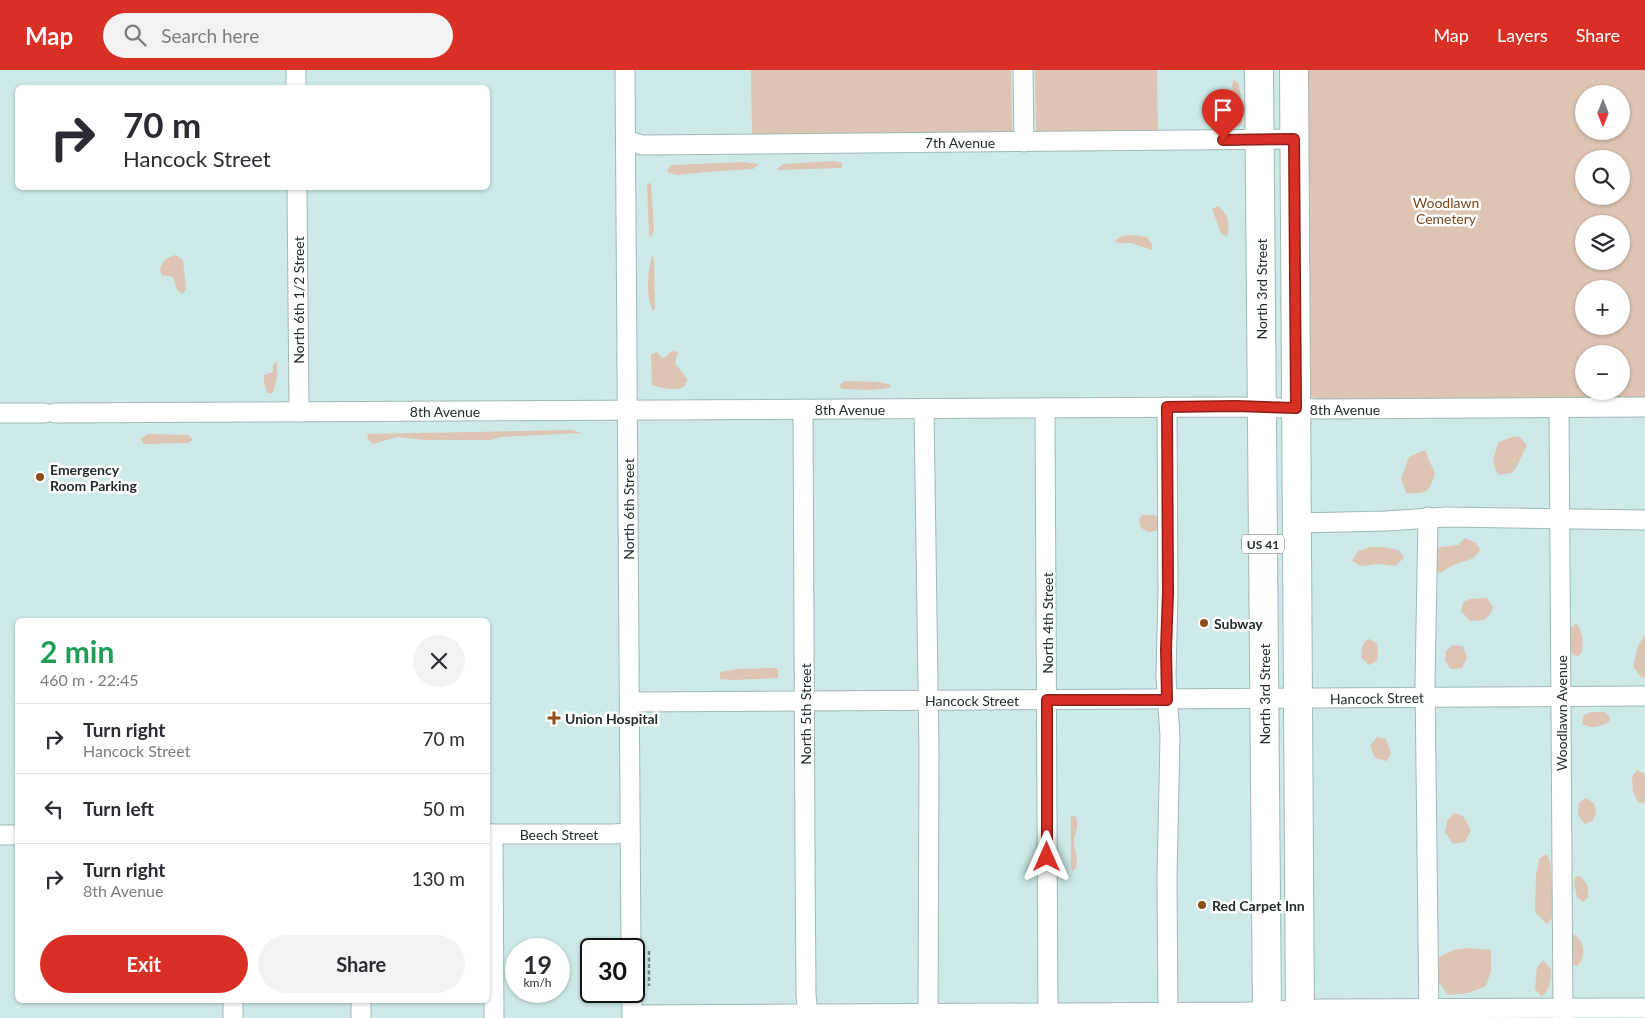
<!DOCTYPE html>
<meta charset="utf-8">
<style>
body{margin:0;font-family:Lato,sans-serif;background:#f2f2f3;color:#2b2b33;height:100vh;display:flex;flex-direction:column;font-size:19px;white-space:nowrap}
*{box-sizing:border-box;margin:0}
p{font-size:16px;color:#7c7c81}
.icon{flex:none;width:28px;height:28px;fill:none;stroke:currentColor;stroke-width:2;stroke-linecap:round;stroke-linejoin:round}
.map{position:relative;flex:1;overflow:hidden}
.details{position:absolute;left:15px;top:548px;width:475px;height:385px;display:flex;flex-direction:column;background:#fff;border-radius:8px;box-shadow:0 1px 4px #0004}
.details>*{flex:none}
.banner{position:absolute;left:15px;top:15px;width:475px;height:105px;border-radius:8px;box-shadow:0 1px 4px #0004;background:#fff;color:#2b2b33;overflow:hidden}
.needle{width:32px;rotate:180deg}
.fabs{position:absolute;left:1575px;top:15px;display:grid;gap:10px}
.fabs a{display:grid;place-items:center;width:55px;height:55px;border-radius:50%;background:#fff;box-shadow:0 1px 4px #0004;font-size:25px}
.speed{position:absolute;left:505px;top:868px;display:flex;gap:10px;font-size:25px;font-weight:700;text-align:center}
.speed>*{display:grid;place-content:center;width:65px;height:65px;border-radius:50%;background:#fff;box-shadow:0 1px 4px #0004;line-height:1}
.speed small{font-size:12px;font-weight:400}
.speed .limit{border:2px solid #111;border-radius:8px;background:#fff;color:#111}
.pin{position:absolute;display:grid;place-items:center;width:42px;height:42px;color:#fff;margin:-51px -21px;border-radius:50% 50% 50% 0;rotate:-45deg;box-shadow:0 0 5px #0007}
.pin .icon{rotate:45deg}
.me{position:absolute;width:55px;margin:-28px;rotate:0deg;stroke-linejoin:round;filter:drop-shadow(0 0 4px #0008)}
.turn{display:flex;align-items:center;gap:18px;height:105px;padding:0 25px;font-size:22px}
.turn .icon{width:65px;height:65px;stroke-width:2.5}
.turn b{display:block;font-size:35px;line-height:42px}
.round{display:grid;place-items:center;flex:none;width:52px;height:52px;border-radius:26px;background:#f2f2f3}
.overview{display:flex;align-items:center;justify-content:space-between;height:85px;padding:0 25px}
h1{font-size:30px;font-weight:700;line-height:38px;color:#1e9e55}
.primary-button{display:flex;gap:10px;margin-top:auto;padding:10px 25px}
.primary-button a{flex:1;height:58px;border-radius:30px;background:#d93025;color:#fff;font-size:20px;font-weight:700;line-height:58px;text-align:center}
.primary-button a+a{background:#f2f2f3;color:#2b2b33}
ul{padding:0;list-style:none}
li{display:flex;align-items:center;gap:15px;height:70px;padding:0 25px;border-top:1px solid #e1e1e2}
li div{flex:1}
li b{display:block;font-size:19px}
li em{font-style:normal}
header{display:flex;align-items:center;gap:30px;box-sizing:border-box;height:70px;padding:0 25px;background:#d93025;color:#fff}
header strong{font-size:24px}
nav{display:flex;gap:28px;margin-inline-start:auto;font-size:18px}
.search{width:350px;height:45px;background:#f2f2f3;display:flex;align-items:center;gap:12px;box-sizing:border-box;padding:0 18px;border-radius:28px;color:#7c7c81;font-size:19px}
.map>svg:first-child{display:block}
.green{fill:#dec4b3;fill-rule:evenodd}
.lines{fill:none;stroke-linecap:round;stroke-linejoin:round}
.minor-casing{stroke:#9eb9b7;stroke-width:21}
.highway-casing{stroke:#9eb9b7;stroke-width:30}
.path{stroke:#738685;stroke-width:2.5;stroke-dasharray:4 2.5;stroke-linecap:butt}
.minor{stroke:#fff;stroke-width:19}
.highway{stroke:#fff;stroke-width:28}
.route-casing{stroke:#8d1f18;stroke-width:12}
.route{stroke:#d93025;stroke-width:9}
.poi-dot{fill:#8e4e18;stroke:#fff;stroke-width:2}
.labels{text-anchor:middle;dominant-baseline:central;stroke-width:5;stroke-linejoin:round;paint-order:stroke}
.shield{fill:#fff;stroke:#646c6b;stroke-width:1}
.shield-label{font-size:12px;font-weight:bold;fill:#222d2c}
.street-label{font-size:14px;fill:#222d2c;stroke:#fff}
.park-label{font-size:14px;fill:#7c4820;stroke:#fff}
.poi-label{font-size:14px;font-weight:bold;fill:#222d2c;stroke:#fff;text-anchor:start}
</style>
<header>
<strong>Map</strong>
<div class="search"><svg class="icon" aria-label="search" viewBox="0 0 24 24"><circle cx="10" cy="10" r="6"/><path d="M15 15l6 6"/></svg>Search here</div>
<nav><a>Map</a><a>Layers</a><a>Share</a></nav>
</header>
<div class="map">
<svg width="1645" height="948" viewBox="0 0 1645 948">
<rect width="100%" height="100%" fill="#cdeae8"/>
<!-- green -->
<g class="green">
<path d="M751,0h260l1,62 -260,4z"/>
<path d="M1035,0h122l1,65 -121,-2 -1,-2z"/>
<path d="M1306,0h339v329l-327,2 -10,-7zM1584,24h37v37h-37zM1584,89h37v37h-37zM1584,154h37v37h-37zM1584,219h37v37h-37zM1584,284h37v37h-37z"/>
<path d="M1234,10l5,4 4,27 -1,13 -3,3 -4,-11 -3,-32z"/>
<path d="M834,91l8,2v5l-66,2 7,-6z"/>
<path d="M744,92l15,2 -6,5 -49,3 -27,3 -10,-3 4,-7z"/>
<path d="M651,113l3,48 -4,7 -1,-4 -2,-50z"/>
<path d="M1218,136c11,10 12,16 9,31l-6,-4 -9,-24z"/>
<path d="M1135,165l12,2 5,7v6l-21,-7h-12l-5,-2 9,-5z"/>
<path d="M176,185l7,5 3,29 -3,5 -5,-3 -5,-14 -11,-2 -2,-5c1,-9 8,-13 16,-15z"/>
<path d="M652,186l2,2 1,51 -2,2c-8,-15 -5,-39 -1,-55z"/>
<path d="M672,281l6,1 -3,11 12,16 -2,7c-10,6 -22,2 -33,-1l-1,-30 6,-3 5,6 5,-2 3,-4z"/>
<path d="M277,292v15l-4,16h-6l-3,-10v-8l9,-3v-7z"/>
<path d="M844,311l36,1 11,3 -2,3 -17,2 -30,-1 -3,-3z"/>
<path d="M572,360l10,3 -82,4 -9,3h-65l-29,-3 -24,7 -6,-6 1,-4z"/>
<path d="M148,364l40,1 5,5 -5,3 -44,1 -3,-5z"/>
<path d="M1519,366l8,9 -10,21 -5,7 -14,2 -5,-14 5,-18 13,-6z"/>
<path d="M1425,380l10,24c-6,19 -9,20 -29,19l-5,-15 8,-21z"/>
<path d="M1142,445h12l9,5 -3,10 -11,2 -8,-4 -2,-9z"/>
<path d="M1465,468l11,5 4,7 -6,8 -23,8 -9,6 -7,1 -2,-25 25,-3z"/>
<path d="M1371,477h9l19,3 5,8 -9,8 -17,-2 -17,2 -9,-5 6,-10z"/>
<path d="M1487,528l6,9 -2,6 -7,7 -14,1 -9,-10 2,-9 7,-3z"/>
<path d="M1576,553c7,9 7,18 6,29l-4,4 -5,-1 -3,-5v-21z"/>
<path d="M1645,565v43h-3l-9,-11 5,-21z"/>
<path d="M1369,569l8,4 1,9 -1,9 -8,4 -8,-7 1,-11 3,-6z"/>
<path d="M1452,575l11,1 4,12 -5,10 -11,1 -6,-8 1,-10z"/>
<path d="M776,598l2,3v7l-44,2 -14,-1v-7l18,-3z"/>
<path d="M1592,642h13l5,5 -1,5c-9,5 -17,7 -27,2l2,-9z"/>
<path d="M1377,667l9,2 5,14 -4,8 -12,-3 -5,-12z"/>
<path d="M1637,700l8,4v29l-7,-1 -5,-10 -1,-15z"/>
<path d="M1586,728l8,5 2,11 -4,7 -7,3 -7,-9 1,-12z"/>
<path d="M1454,743l9,3 8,14 -6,12 -12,2 -8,-12 2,-11z"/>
<path d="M1071,745l5,2c4,10 -2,16 -2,25 0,10 5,15 2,26l-4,3 -1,-7z"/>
<path d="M1547,784l3,8 4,54 -7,8 -12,-12 1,-36 3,-17z"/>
<path d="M1580,806c7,7 9,11 8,21l-5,5 -6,-5 -3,-14 1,-6z"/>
<path d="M1573,864c12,7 14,22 4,32l-4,-1z"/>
<path d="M1470,878l21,2v21l-5,15 -18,7 -20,2 -10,-14 1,-24 15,-7z"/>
<path d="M1543,890l8,9c0,12 -1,18 -9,28l-7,-8 2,-22z"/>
</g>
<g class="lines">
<defs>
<g id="minor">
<path d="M296,0v18"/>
<path d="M625,0l6,879"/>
<path d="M1023,0l1,72"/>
<path d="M626,70l16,5 652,-6"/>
<path d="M297,118l2,224"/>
<path d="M1167,337l1,186 -2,83 4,60 -3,142 1,140"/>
<path d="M1045,338l3,610"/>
<path d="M1559,338l4,610"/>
<path d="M803,339l2,443 1,142 2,24"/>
<path d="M924,339l5,343 -1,266"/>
<path d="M0,343h45"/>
<path d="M55,343l1181,-6 83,2 326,-2"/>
<path d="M1428,447l-3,166 4,335"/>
<path d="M1298,453l88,-2 61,-4 198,3"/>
<path d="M630,632l1015,-6"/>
<path d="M488,764h124l18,-1"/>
<path d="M493,764l1,184"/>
<path d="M0,765h18"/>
<path d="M632,921v27"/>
<path d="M233,930v18"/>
<path d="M361,930v18"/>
<path d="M632,945l615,-3 74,-3 324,-1"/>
</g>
<g id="highway">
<path d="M1259,0l8,948"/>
<path d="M1294,0l6,948"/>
</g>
</defs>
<!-- minor casing -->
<use href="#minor" class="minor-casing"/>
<!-- highway casing -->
<use href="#highway" class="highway-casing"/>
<!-- path -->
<path class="path" d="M649,881v35"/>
<!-- minor -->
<use href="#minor" class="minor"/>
<!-- highway -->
<use href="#highway" class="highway"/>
</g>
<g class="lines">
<defs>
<path id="route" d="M1047,787v-157h120l-1,-51 2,-56 -1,-186 69,-1 60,2 -2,-269 -71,1"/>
</defs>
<!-- route casing -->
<use href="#route" class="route-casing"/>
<!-- route -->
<use href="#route" class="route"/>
</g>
<!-- markers -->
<g class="poi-dot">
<circle cx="40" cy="407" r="5"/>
<circle cx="1204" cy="553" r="5"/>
<path d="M551.5 640.5h5v5h5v5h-5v5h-5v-5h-5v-5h5z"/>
<circle cx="1202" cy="835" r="5"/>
</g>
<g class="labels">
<!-- shield labels -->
<rect class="shield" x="1242" y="464.5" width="42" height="19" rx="4"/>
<g class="shield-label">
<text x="1263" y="474">US 41</text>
</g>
<!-- street labels -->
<g class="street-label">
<text x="960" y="72">7th Avenue</text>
<text transform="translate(1261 219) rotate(-90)">North 3rd Street</text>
<text transform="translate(298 230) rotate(-90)">North 6th 1/2 Street</text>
<text x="850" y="339">8th Avenue</text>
<text x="1345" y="339">8th Avenue</text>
<text x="445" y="341">8th Avenue</text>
<text transform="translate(628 439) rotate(-90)">North 6th Street</text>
<text transform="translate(1047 553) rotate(-90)">North 4th Street</text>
<text transform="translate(1264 624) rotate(-90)">North 3rd Street</text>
<text transform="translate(1377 628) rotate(-1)">Hancock Street</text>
<text x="972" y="630">Hancock Street</text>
<text transform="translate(1561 643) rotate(-90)">Woodlawn Avenue</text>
<text transform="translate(805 644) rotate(-90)">North 5th Street</text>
<text x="559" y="764">Beech Street</text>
</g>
<!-- park labels -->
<g class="park-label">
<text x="1446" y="132">Woodlawn<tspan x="1446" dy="16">Cemetery</tspan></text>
</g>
<!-- poi labels -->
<g class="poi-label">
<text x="50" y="399">Emergency<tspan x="50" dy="16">Room Parking</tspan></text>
<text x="1214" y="553">Subway</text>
<text x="565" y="648">Union Hospital</text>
<text x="1212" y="835">Red Carpet Inn</text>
</g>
</g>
</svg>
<div class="fabs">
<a><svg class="needle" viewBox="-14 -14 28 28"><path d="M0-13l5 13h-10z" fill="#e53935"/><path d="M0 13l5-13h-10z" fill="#7c7c81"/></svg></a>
<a><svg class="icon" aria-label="search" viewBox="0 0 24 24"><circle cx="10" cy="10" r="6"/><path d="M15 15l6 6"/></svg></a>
<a><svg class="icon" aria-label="layers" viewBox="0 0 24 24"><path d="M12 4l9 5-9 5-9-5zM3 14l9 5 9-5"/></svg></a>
<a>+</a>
<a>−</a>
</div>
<div class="speed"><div>19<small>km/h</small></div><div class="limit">30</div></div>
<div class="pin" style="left:1223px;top:70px;background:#d93025"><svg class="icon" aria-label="arrive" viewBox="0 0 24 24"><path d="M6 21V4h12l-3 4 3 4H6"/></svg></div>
<svg class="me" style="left:1047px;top:787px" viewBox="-20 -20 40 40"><path d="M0-17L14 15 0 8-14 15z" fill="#d93025" stroke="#fff" stroke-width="4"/></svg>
<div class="banner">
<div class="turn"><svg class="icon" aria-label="right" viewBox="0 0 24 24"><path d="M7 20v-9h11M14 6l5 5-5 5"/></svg><div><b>70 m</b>Hancock Street</div></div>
</div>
<section class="details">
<div class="overview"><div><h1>2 min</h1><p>460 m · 22:45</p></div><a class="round"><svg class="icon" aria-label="close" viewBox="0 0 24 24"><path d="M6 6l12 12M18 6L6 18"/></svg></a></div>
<ul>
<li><svg class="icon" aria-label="right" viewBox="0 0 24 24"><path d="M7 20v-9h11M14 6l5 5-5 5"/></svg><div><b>Turn right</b><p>Hancock Street</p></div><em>70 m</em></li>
<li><svg class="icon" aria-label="left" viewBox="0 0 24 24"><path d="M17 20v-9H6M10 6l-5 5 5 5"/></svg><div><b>Turn left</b></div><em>50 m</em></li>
<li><svg class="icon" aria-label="right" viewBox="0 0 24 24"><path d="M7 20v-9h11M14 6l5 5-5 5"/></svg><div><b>Turn right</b><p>8th Avenue</p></div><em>130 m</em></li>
</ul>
<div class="primary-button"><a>Exit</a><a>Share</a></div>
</section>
</div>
